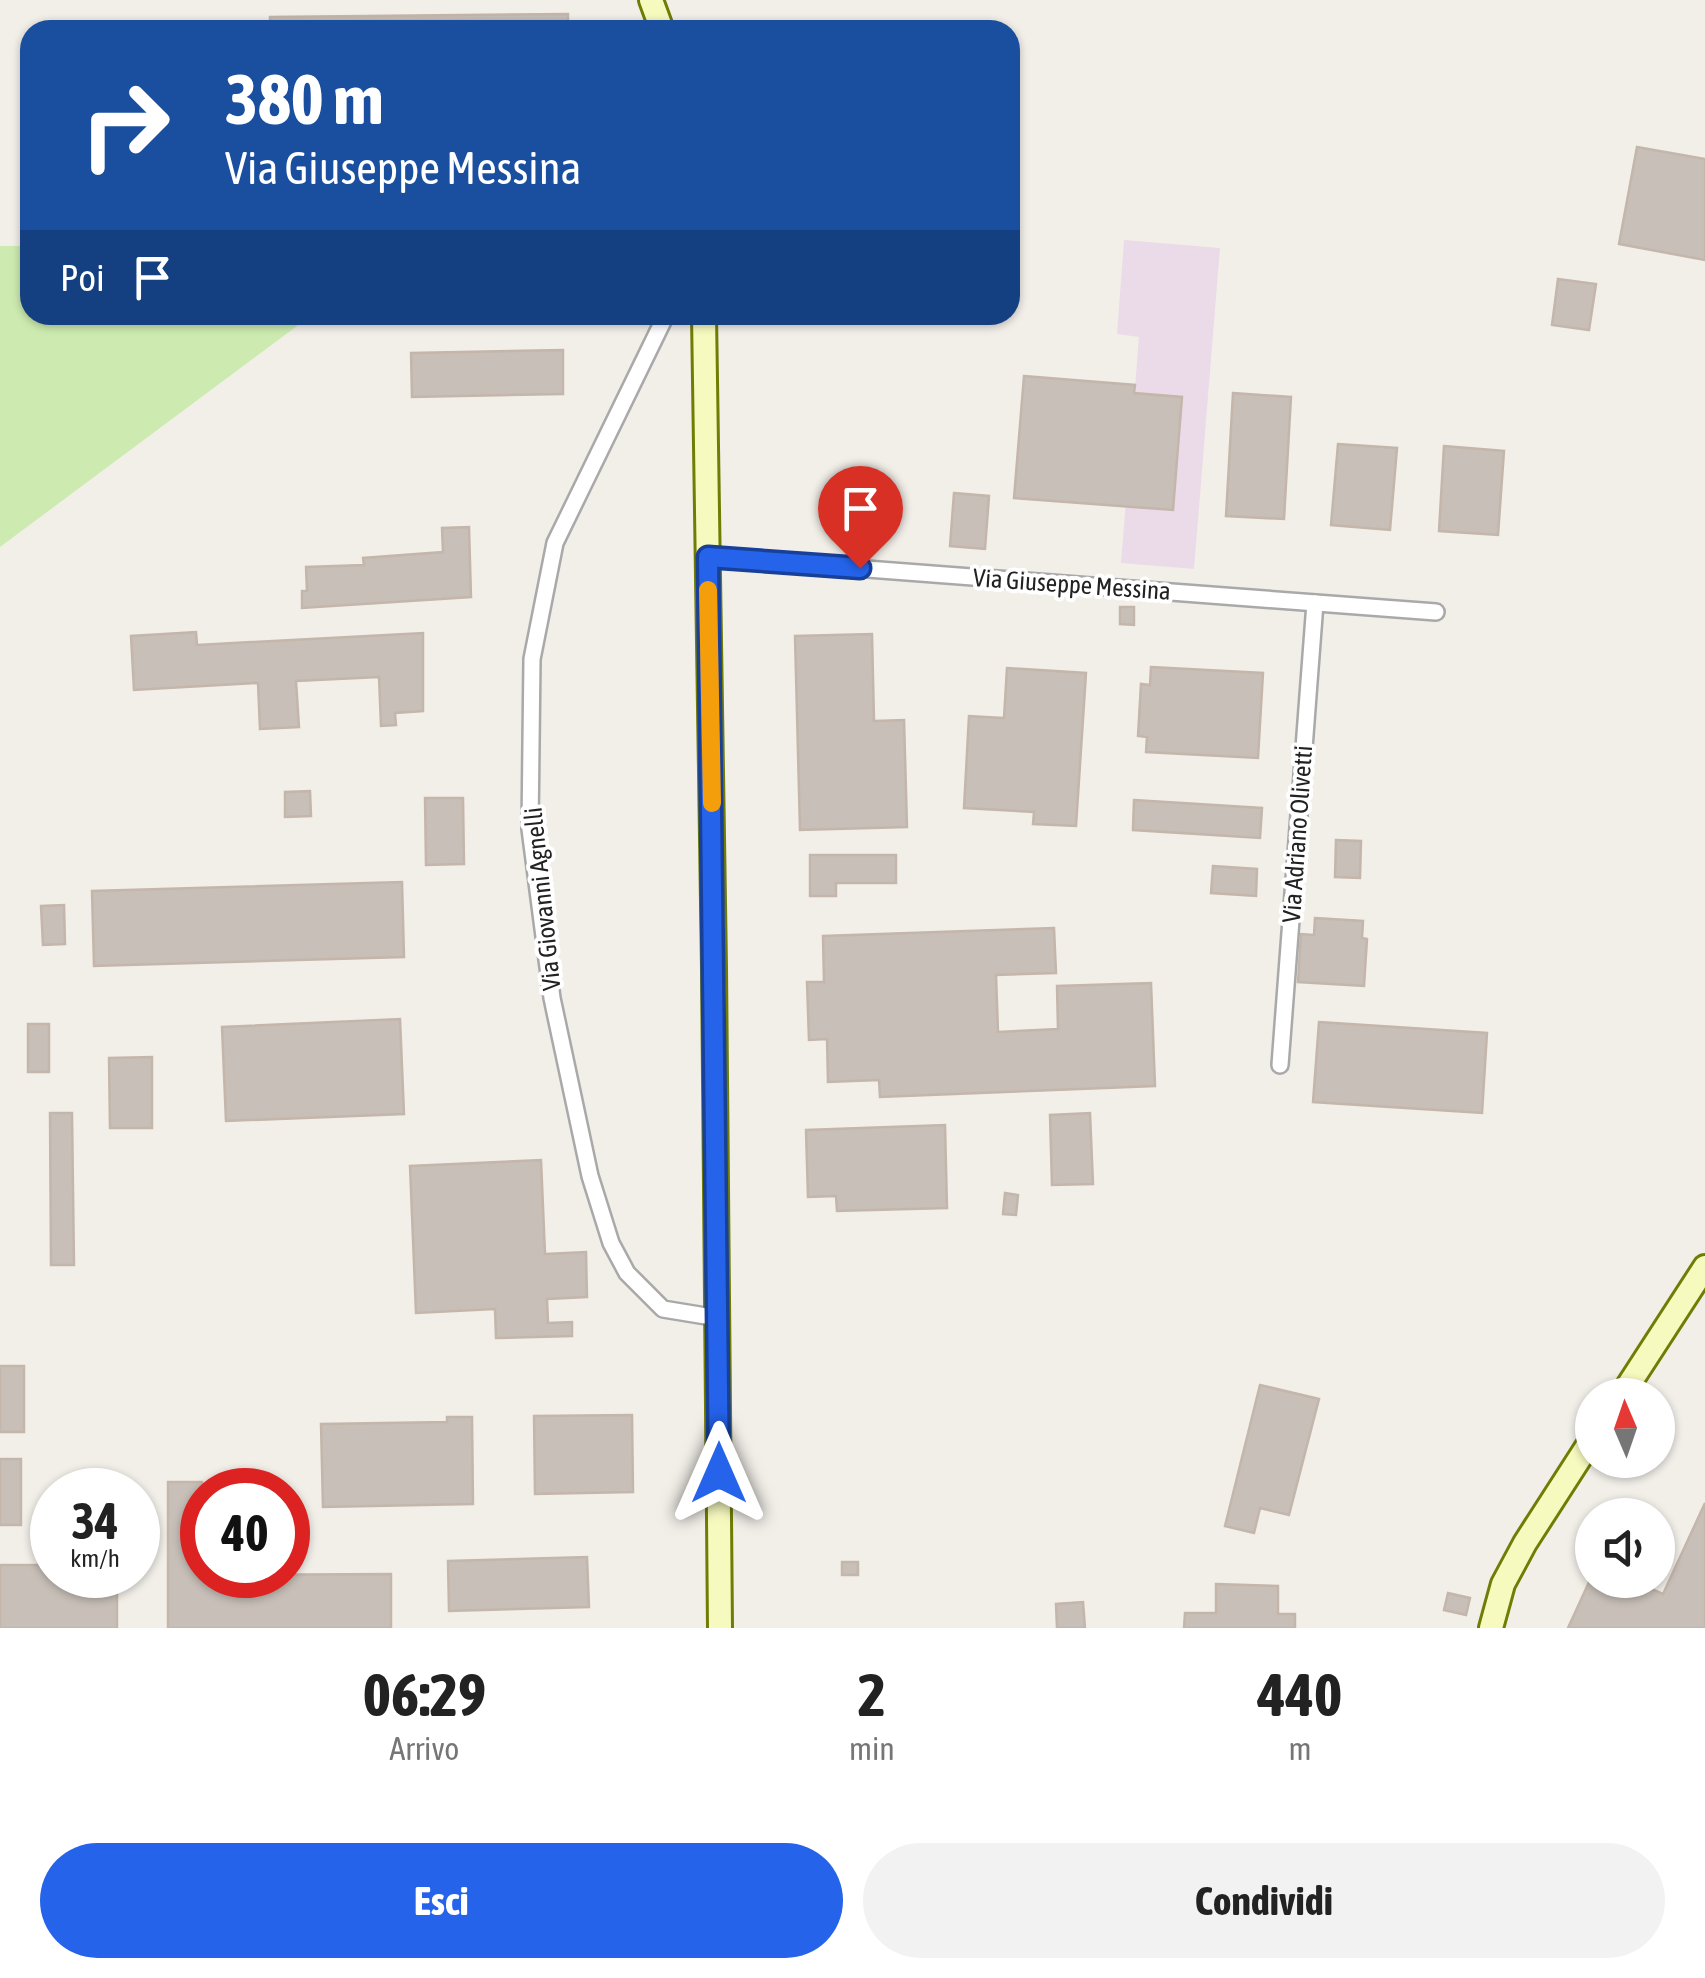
<!DOCTYPE html>
<html lang="it">
<style>
body{margin:0;font-family:"Asap Condensed",sans-serif;background:#f2f2f2;color:#222;height:100vh;display:flex;flex-direction:column;font-size:38px;white-space:nowrap}
*{box-sizing:border-box;margin:0}
p{font-size:32px;color:#767676}
.icon{flex:none;width:55px;height:55px;fill:none;stroke:currentColor;stroke-width:2;stroke-linecap:round;stroke-linejoin:round}
.map{position:relative;height:1628px;overflow:hidden}
.side{display:flex;flex-direction:column;background:#fff;flex:1}
.side>*{flex:none}
.top-card{position:absolute;left:20px;top:20px;width:1000px;height:305px;border-radius:30px;box-shadow:0 2px 8px #0004;background:#1a4fa0;color:#fff;overflow:hidden}
.needle{width:65px;rotate:358deg}
.tools{position:absolute;left:1575px;top:1378px;display:grid;gap:20px}
.tools a{display:grid;place-items:center;width:100px;height:100px;border-radius:50%;background:#fff;box-shadow:0 2px 8px #0004;font-size:50px}
.speed{position:absolute;left:30px;top:1468px;display:flex;gap:20px;font-size:50px;font-weight:700;text-align:center}
.speed>*{display:grid;place-content:center;width:130px;height:130px;border-radius:50%;background:#fff;box-shadow:0 2px 8px #0004;line-height:1}
.speed small{font-size:25px;font-weight:400}
.speed .limit{border:15px solid #d22;background:#fff;color:#111}
.pin{position:absolute;display:grid;place-items:center;width:85px;height:85px;color:#fff;margin:-102px -42px;border-radius:50% 50% 50% 0;rotate:-45deg;box-shadow:0 0 10px #0007}
.pin .icon{rotate:45deg}
.me{position:absolute;width:110px;margin:-55px;rotate:0deg;stroke-linejoin:round;filter:drop-shadow(0 0 8px #0008)}
.turn{display:flex;align-items:center;gap:35px;height:210px;padding:0 40px;font-size:45px}
.turn .icon{width:130px;height:130px;stroke-width:2.5}
.turn b{display:block;font-size:70px;line-height:85px}
.then{display:flex;align-items:center;height:95px;padding:0 40px;background:#0003;gap:20px;font-size:38px}
.eta{display:flex;justify-content:space-evenly;align-items:center;height:170px;text-align:center}
.eta b{font-size:60px;font-weight:700;line-height:70px}
.cta{display:flex;gap:20px;margin-top:auto;padding:20px 40px}
.cta a{flex:1;height:115px;border-radius:60px;background:#2563eb;color:#fff;font-size:40px;font-weight:700;line-height:115px;text-align:center}
.cta a+a{background:#f2f2f2;color:#222}
.map>svg:first-child{display:block}
.industrial{fill:#ebdbe8}
.grass{fill:#cdebb0}
.building{fill:#c7bfb8;stroke:#c4b6ab;stroke-width:2.5}
.lines{fill:none;stroke-linecap:round;stroke-linejoin:round}
.street-casing{stroke:#a9a9a9;stroke-width:20}
.secondary-casing{stroke:#707d05;stroke-width:28}
.street{stroke:#fff;stroke-width:15}
.secondary{stroke:#f7fabf;stroke-width:22}
.route-casing{stroke:#184099;stroke-width:25}
.route{stroke:#2563eb;stroke-width:18}
.slow{stroke:#f59e0b;stroke-width:18}
.labels{text-anchor:middle;dominant-baseline:central;stroke-width:8;stroke-linejoin:round;paint-order:stroke}
.street-label{font-size:25px;fill:#222;stroke:#fff}
</style>
<div class="map">
<svg width="1705" height="1628" viewBox="0 0 1705 1628">
<rect width="100%" height="100%" fill="#f2efe9"/>
<!-- industrial -->
<path class="industrial" d="M1124,240l96,8 -26,321 -73,-6 18,-226 -22,-3z"/>
<!-- grass -->
<path class="grass" d="M0,246h30v69h264l3,11 -297,221z"/>
<!-- building -->
<g class="building">
<path d="M568,14v16h-298v-13z"/>
<path d="M1637,147l68,12v101l-86,-16z"/>
<path d="M1558,279l38,5 -7,46 -37,-5z"/>
<path d="M563,350v44l-151,3 -1,-44z"/>
<path d="M1024,376l111,9 -1,8 48,4 -9,113 -159,-12z"/>
<path d="M1233,393l58,4 -7,122 -58,-3z"/>
<path d="M1338,444l59,4 -7,82 -59,-5z"/>
<path d="M1444,446l60,5 -6,84 -59,-4z"/>
<path d="M954,493l35,3 -4,53 -35,-3z"/>
<path d="M469,527l2,70 -169,11v-17h5l-1,-24 58,-2 -1,-7 80,-6 -1,-24z"/>
<path d="M1120,607h14v18l-14,-1z"/>
<path d="M196,632l1,13 226,-12v78l-28,2 1,12 -15,1 -2,-49 -83,4 3,46 -39,2 -2,-46 -124,7 -3,-54z"/>
<path d="M872,634l2,87 30,-1 3,107 -107,3 -5,-194z"/>
<path d="M1151,667l112,6 -5,85 -112,-6 1,-15 -9,-1 3,-52 9,1z"/>
<path d="M1007,668l79,5 -10,153 -43,-2 1,-12 -70,-4 5,-92 35,2z"/>
<path d="M310,791l1,25 -26,1v-25z"/>
<path d="M425,798h38l1,66 -38,1z"/>
<path d="M1134,800l128,8 -2,30 -127,-8z"/>
<path d="M1336,840l25,1 -1,37 -25,-1z"/>
<path d="M810,855h86v28h-60v13h-26z"/>
<path d="M1213,866l44,3 -1,27 -45,-3z"/>
<path d="M402,882l2,75 -310,9 -2,-75z"/>
<path d="M64,905l1,39 -22,1 -2,-39z"/>
<path d="M1315,918l48,3 -1,17 5,1 -3,47 -66,-4 3,-48 13,1z"/>
<path d="M1054,928l2,45 -60,2 2,57 60,-3 -1,-43 94,-3 4,103 -275,11 -1,-17 -51,2 -1,-43 -18,1 -2,-58h17l-1,-46z"/>
<path d="M400,1019l4,95 -178,7 -4,-94z"/>
<path d="M1319,1022l168,11 -5,80 -169,-11z"/>
<rect x="28" y="1024" width="21" height="48"/>
<path d="M152,1057v71h-42l-1,-70z"/>
<path d="M50,1113h22l2,152h-23z"/>
<path d="M1090,1113l3,71 -41,1 -2,-70z"/>
<path d="M945,1125l2,83 -110,3 -1,-15 -28,1 -2,-67z"/>
<path d="M541,1160l4,94 41,-2 1,45 -40,2 1,24 24,-1v14l-76,2 -1,-29 -79,4 -6,-147z"/>
<path d="M1005,1193l13,2 -2,20 -13,-1z"/>
<rect x="0" y="1366" width="24" height="66"/>
<path d="M1260,1385l59,14 -30,116 -29,-7 -6,25 -29,-7z"/>
<path d="M632,1415l1,77 -98,2 -1,-78z"/>
<path d="M447,1417h25l1,87 -150,3 -2,-83 126,-2z"/>
<rect x="0" y="1459" width="21" height="66"/>
<path d="M168,1482h34v93l189,-1v54h-223z"/>
<path d="M1705,1503v125h-137l22,-48h41l32,14z"/>
<path d="M587,1557l2,50 -140,4 -1,-50z"/>
<rect x="842" y="1562" width="16" height="13"/>
<path d="M0,1565h52v10h65v53h-117z"/>
<path d="M1216,1584l62,2v28h17v14h-111l1,-15h31z"/>
<path d="M1448,1593l22,5 -4,17 -22,-5z"/>
<path d="M1083,1602l2,26h-28l-1,-24z"/>
</g>
<g class="lines">
<defs>
<g id="street">
<path d="M666,315l-111,228 -23,116 -2,170 22,169 38,178 21,67 16,30 36,36 55,9"/>
<path d="M708,557l728,55"/>
<path d="M1280,1065l35,-462"/>
</g>
<g id="secondary">
<path d="M651,0l11,30"/>
<path d="M704,315l10,653 6,660"/>
<path d="M1622,1395l83,-128"/>
<path d="M1491,1628l12,-44 22,-41 67,-104"/>
</g>
</defs>
<!-- street casing -->
<use href="#street" class="street-casing"/>
<!-- secondary casing -->
<use href="#secondary" class="secondary-casing"/>
<!-- street -->
<use href="#street" class="street"/>
<!-- secondary -->
<use href="#secondary" class="secondary"/>
</g>
<g class="lines">
<defs>
<path id="route" d="M719,1473l-11,-916 152,11"/>
</defs>
<!-- route casing -->
<use href="#route" class="route-casing"/>
<!-- route -->
<use href="#route" class="route"/>
<!-- slow -->
<path class="slow" d="M708,590l4,213"/>
</g>
<g class="labels">
<!-- street labels -->
<g class="street-label">
<text transform="translate(1072 584) rotate(4)">Via Giuseppe Messina</text>
<text transform="translate(1297 834) rotate(-86)">Via Adriano Olivetti</text>
<text transform="translate(542 899) rotate(-96)">Via Giovanni Agnelli</text>
</g>
</g>
</svg>
<div class="tools">
<a><svg class="needle" viewBox="-14 -14 28 28"><path d="M0-13l5 13h-10z" fill="#e53935"/><path d="M0 13l5-13h-10z" fill="#767676"/></svg></a>
<a><svg class="icon" aria-label="sound" viewBox="0 0 24 24"><path d="M4 9h4l5-4v14l-5-4H4zM17 9q2 3 0 6"/></svg></a>
</div>
<div class="speed"><div>34<small>km/h</small></div><div class="limit">40</div></div>
<div class="pin" style="left:860px;top:568px;background:#d93025"><svg class="icon" aria-label="arrive" viewBox="0 0 24 24"><path d="M6 21V4h12l-3 4 3 4H6"/></svg></div>
<svg class="me" style="left:719px;top:1473px" viewBox="-20 -20 40 40"><path d="M0-17L14 15 0 8-14 15z" fill="#2563eb" stroke="#fff" stroke-width="4"/></svg>
<div class="top-card">
<div class="turn"><svg class="icon" aria-label="right" viewBox="0 0 24 24"><path d="M7 20v-9h11M14 6l5 5-5 5"/></svg><div><b>380 m</b>Via Giuseppe Messina</div></div>
<div class="then">Poi<svg class="icon" aria-label="arrive" viewBox="0 0 24 24"><path d="M6 21V4h12l-3 4 3 4H6"/></svg></div>
</div>
</div>
<section class="side">
<div class="eta">
<div><b>06:29</b><p>Arrivo</p></div>
<div><b>2</b><p>min</p></div>
<div><b>440</b><p>m</p></div>
</div>
<div class="cta"><a>Esci</a><a>Condividi</a></div>
</section>
